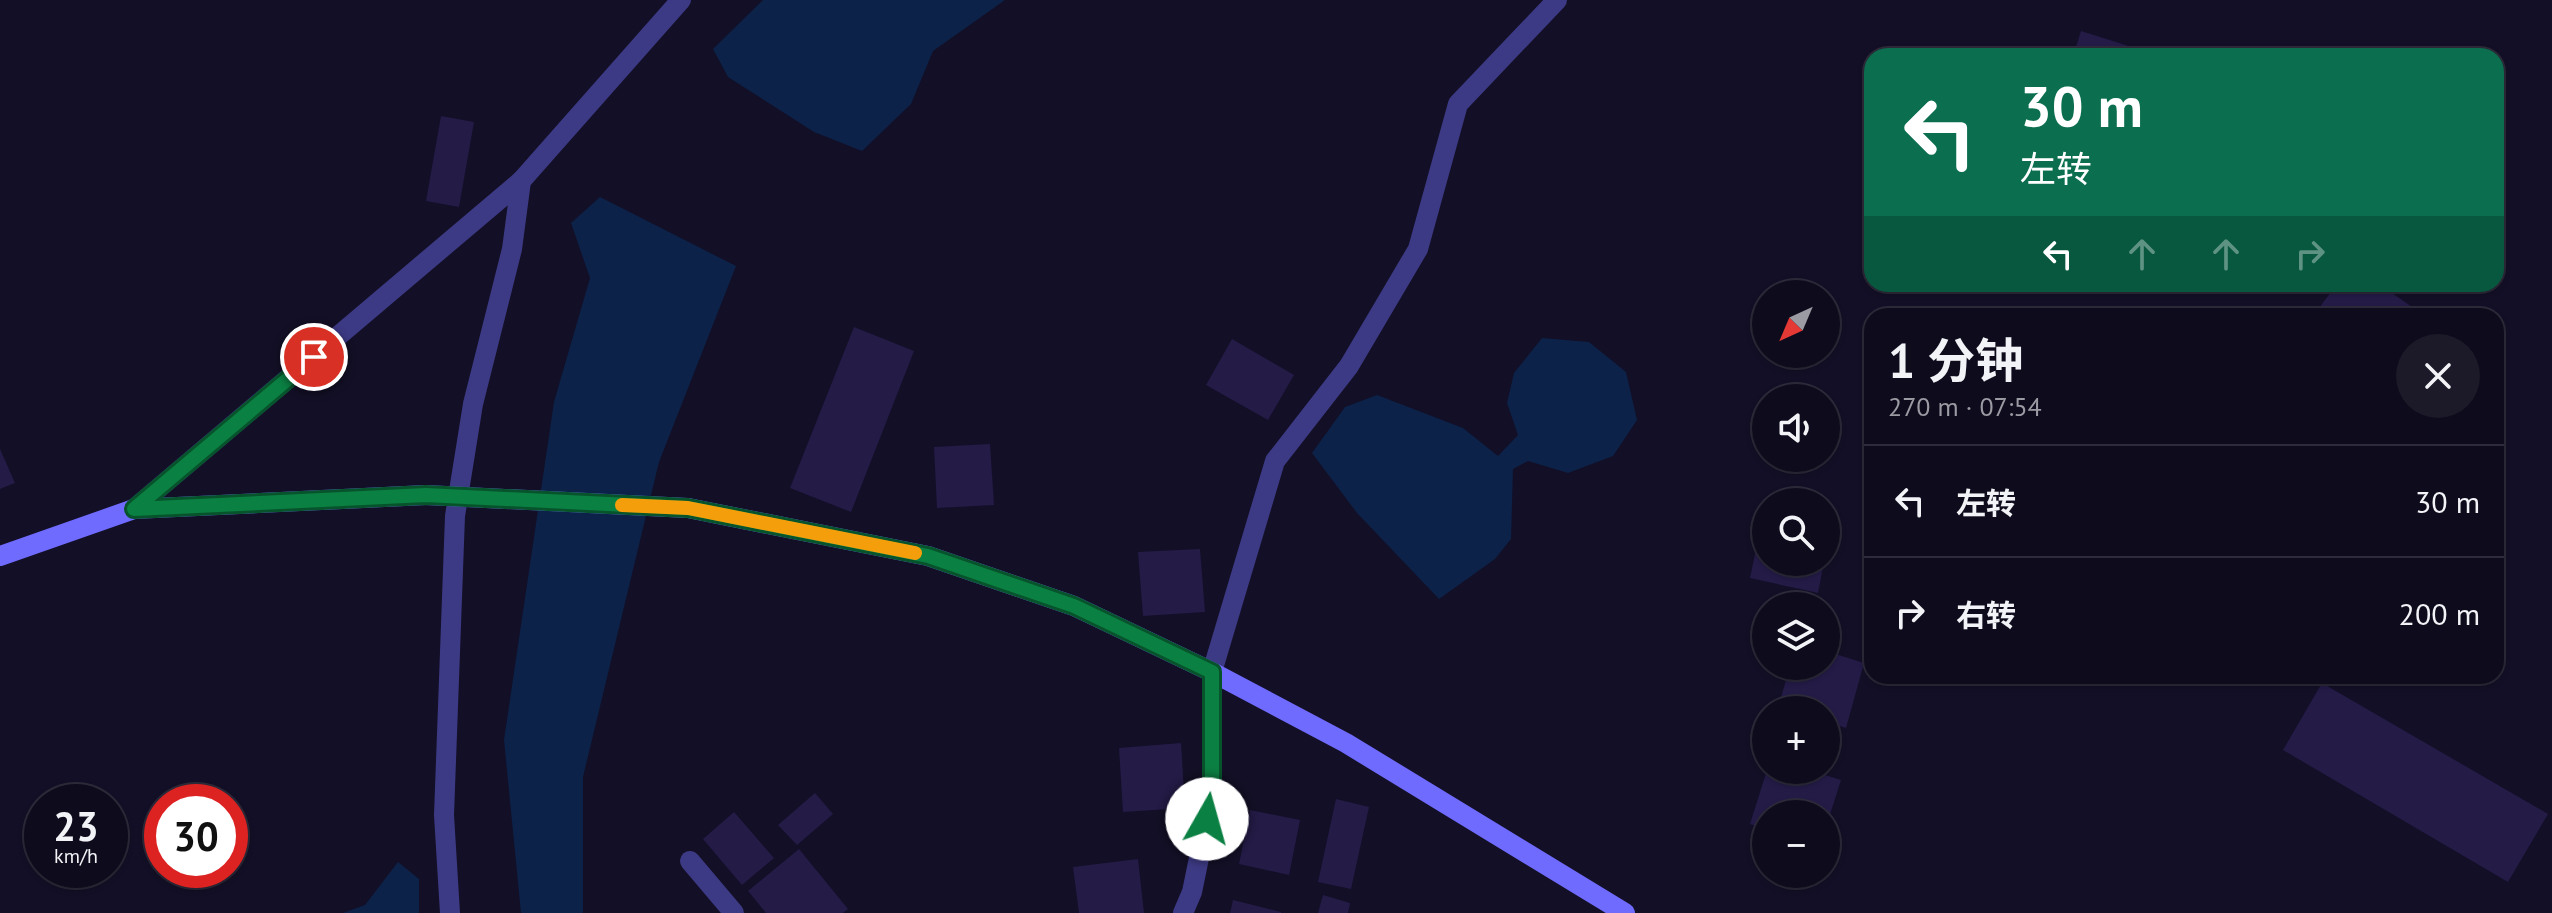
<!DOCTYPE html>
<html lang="zh">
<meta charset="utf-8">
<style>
body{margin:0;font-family:"PT Sans","Noto Sans SC",sans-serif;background:#1c1929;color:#f1f3f6;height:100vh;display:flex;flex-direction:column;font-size:30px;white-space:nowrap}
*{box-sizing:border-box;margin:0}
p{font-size:26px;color:#9b9ba3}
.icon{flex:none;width:44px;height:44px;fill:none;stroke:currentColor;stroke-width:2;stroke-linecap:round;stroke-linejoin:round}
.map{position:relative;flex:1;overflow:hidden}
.side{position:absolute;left:1864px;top:308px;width:640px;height:376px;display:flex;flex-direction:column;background:#0e0b1c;border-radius:24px;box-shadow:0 2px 6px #0004,0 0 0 2px #2e2b3b}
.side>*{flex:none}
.guide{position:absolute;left:1864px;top:48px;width:640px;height:244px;border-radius:24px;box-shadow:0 2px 6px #0004,0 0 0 2px #2e2b3b;background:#0b6e4f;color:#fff;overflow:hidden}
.needle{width:52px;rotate:224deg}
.fabs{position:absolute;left:1752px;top:280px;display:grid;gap:16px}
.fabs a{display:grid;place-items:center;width:88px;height:88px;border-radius:50%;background:#0e0b1c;box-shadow:0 2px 6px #0004,0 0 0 2px #2e2b3b;font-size:40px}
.speed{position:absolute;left:24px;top:784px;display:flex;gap:16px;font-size:40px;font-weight:700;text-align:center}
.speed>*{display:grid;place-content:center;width:104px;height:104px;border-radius:50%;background:#0e0b1c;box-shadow:0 2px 6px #0004,0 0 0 2px #2e2b3b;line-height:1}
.speed small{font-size:20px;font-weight:400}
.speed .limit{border:12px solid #d22;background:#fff;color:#111}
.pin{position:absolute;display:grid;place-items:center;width:68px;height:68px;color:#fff;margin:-34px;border:4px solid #fff;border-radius:50%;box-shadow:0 2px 8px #0007}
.me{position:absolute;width:88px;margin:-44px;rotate:7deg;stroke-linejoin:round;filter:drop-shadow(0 0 6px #0008)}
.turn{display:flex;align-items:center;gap:28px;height:168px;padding:0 24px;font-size:36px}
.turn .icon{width:104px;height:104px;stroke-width:2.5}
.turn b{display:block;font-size:56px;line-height:68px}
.lanes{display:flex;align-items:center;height:76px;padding:0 24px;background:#0003;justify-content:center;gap:40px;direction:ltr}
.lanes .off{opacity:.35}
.round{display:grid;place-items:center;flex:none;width:84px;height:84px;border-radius:42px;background:#1c1929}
.summary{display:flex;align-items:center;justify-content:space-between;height:136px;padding:0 24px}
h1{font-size:48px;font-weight:700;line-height:60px}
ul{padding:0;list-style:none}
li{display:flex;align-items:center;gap:24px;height:112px;padding:0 24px;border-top:2px solid #2e2b3b}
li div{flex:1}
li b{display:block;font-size:30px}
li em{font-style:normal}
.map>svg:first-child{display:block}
.water{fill:#0c2248}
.building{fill:#241b47}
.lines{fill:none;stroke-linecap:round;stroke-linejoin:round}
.street{stroke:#3d3a85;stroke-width:20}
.secondary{stroke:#6f6bff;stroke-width:20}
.secondary-bridge{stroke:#6f6bff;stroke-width:20}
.route-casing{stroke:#07532c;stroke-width:20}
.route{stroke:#0b8043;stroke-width:14}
.slow{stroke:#f59e0b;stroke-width:14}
</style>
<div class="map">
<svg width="2552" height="913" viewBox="0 0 2552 913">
<rect width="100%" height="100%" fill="#130f26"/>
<!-- water -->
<g class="water">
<path d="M763,0h242l-72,51 -22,53 -49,47 -48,-19 -86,-55 -15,-28z"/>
<path d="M600,197l136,69 -77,196 -76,315v136h-62l-17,-173 50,-338 36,-124 -19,-55z"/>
<path d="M1542,338l47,4 37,30 11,48 -24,36 -45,17 -40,-12 -15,8 -2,70 -16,20 -56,40 -82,-86 -45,-60 33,-46 32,-12 86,33 35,28 20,-21 -11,-32 7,-30z"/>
<path d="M398,862l21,17v34h-76l22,-8z"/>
</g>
<!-- building -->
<g class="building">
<path d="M2081,31l70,22 -1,3h-77z"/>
<path d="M441,116l33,6 -15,85 -33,-6z"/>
<path d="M2337,284h42l46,32h-104l-5,-4z"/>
<path d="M854,327l60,24 -63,161 -61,-24z"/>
<path d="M1232,339l62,36 -26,45 -62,-35z"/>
<path d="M990,444l4,61 -57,3 -3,-61z"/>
<path d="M0,449l15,34 -15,6z"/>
<path d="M1763,516l3,1v45h58l-6,31 -68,-15z"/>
<path d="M1200,549l5,63 -62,4 -5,-64z"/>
<path d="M1826,651l38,12 -18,65 -20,-6v-12l-48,-2 12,-42h36z"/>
<path d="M2322,683l226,131 -40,68 -225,-132z"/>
<path d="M1181,743l4,65 -62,4 -4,-64z"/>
<path d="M1767,770h42l32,10 -14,44 -1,-10h-60v16l-16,-6z"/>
<path d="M815,793l18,21 -36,31 -19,-20z"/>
<path d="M1336,799l33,8 -18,82 -33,-7z"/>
<path d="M1250,810l50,10 -11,55 -50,-11z"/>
<path d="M734,812l40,46 -32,27 -39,-46z"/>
<path d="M799,849l49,60 -5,4h-77l-18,-22z"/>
<path d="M1138,859l6,54h-65l-6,-46z"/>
<path d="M1323,895l27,8 -2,10h-30z"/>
<path d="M1233,900l48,12v1h-51z"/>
</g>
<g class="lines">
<!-- street -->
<g class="street">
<path d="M134,509l387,-328 160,-181"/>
<path d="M690,861l44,52"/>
<path d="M450,913l-6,-98 11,-299 18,-112 39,-155 9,-68"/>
<path d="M1183,913l9,-21 20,-97v-123l63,-211 74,-95 69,-117 40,-145 99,-104"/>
</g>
<!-- secondary -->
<g class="secondary">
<path d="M688,508l240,48 146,50 138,66 134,71 279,170"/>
<path d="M0,556l134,-47 292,-14"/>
</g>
<!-- secondary-bridge -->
<path class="secondary-bridge" d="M426,495l262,13"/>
</g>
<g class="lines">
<defs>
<path id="route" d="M314,357l-180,152 292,-14 262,13 240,48 146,50 138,66v123l-5,24"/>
</defs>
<!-- route casing -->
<use href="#route" class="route-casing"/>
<!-- route -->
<use href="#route" class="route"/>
<!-- slow -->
<path class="slow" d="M622,505l66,3 227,45"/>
</g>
</svg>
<div class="fabs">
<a><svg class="needle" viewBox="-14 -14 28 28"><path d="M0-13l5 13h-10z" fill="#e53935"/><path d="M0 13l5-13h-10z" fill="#9b9ba3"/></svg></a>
<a><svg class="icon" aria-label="sound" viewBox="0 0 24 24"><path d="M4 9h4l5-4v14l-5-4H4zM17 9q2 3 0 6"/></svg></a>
<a><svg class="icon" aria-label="search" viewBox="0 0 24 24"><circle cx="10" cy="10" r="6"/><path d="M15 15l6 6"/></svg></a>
<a><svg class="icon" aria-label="layers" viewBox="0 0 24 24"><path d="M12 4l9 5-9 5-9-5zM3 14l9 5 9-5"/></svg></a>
<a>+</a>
<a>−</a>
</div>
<div class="speed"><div>23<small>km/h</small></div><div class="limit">30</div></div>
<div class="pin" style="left:314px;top:357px;background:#d93025"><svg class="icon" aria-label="arrive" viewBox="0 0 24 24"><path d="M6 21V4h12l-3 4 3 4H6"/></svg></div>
<svg class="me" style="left:1207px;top:819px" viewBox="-20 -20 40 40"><circle r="19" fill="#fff"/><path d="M0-13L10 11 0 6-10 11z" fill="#0b8043"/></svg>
<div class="guide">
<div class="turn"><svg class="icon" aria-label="left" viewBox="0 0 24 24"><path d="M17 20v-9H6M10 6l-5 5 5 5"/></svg><div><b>30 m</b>左转</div></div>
<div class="lanes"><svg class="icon" aria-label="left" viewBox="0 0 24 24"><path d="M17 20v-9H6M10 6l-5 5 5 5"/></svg><svg class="icon off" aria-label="ahead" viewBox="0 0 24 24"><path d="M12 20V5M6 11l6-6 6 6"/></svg><svg class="icon off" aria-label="ahead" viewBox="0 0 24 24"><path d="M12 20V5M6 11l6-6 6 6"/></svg><svg class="icon off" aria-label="right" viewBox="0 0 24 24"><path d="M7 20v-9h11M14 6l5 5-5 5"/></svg></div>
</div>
<section class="side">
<div class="summary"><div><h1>1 分钟</h1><p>270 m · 07:54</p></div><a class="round"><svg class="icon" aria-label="close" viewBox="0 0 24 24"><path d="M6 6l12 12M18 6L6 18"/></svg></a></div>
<ul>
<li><svg class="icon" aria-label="left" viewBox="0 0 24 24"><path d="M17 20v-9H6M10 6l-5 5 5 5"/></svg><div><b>左转</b></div><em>30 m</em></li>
<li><svg class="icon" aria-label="right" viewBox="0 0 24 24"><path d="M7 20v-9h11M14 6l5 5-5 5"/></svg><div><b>右转</b></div><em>200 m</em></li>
</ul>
</section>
</div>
